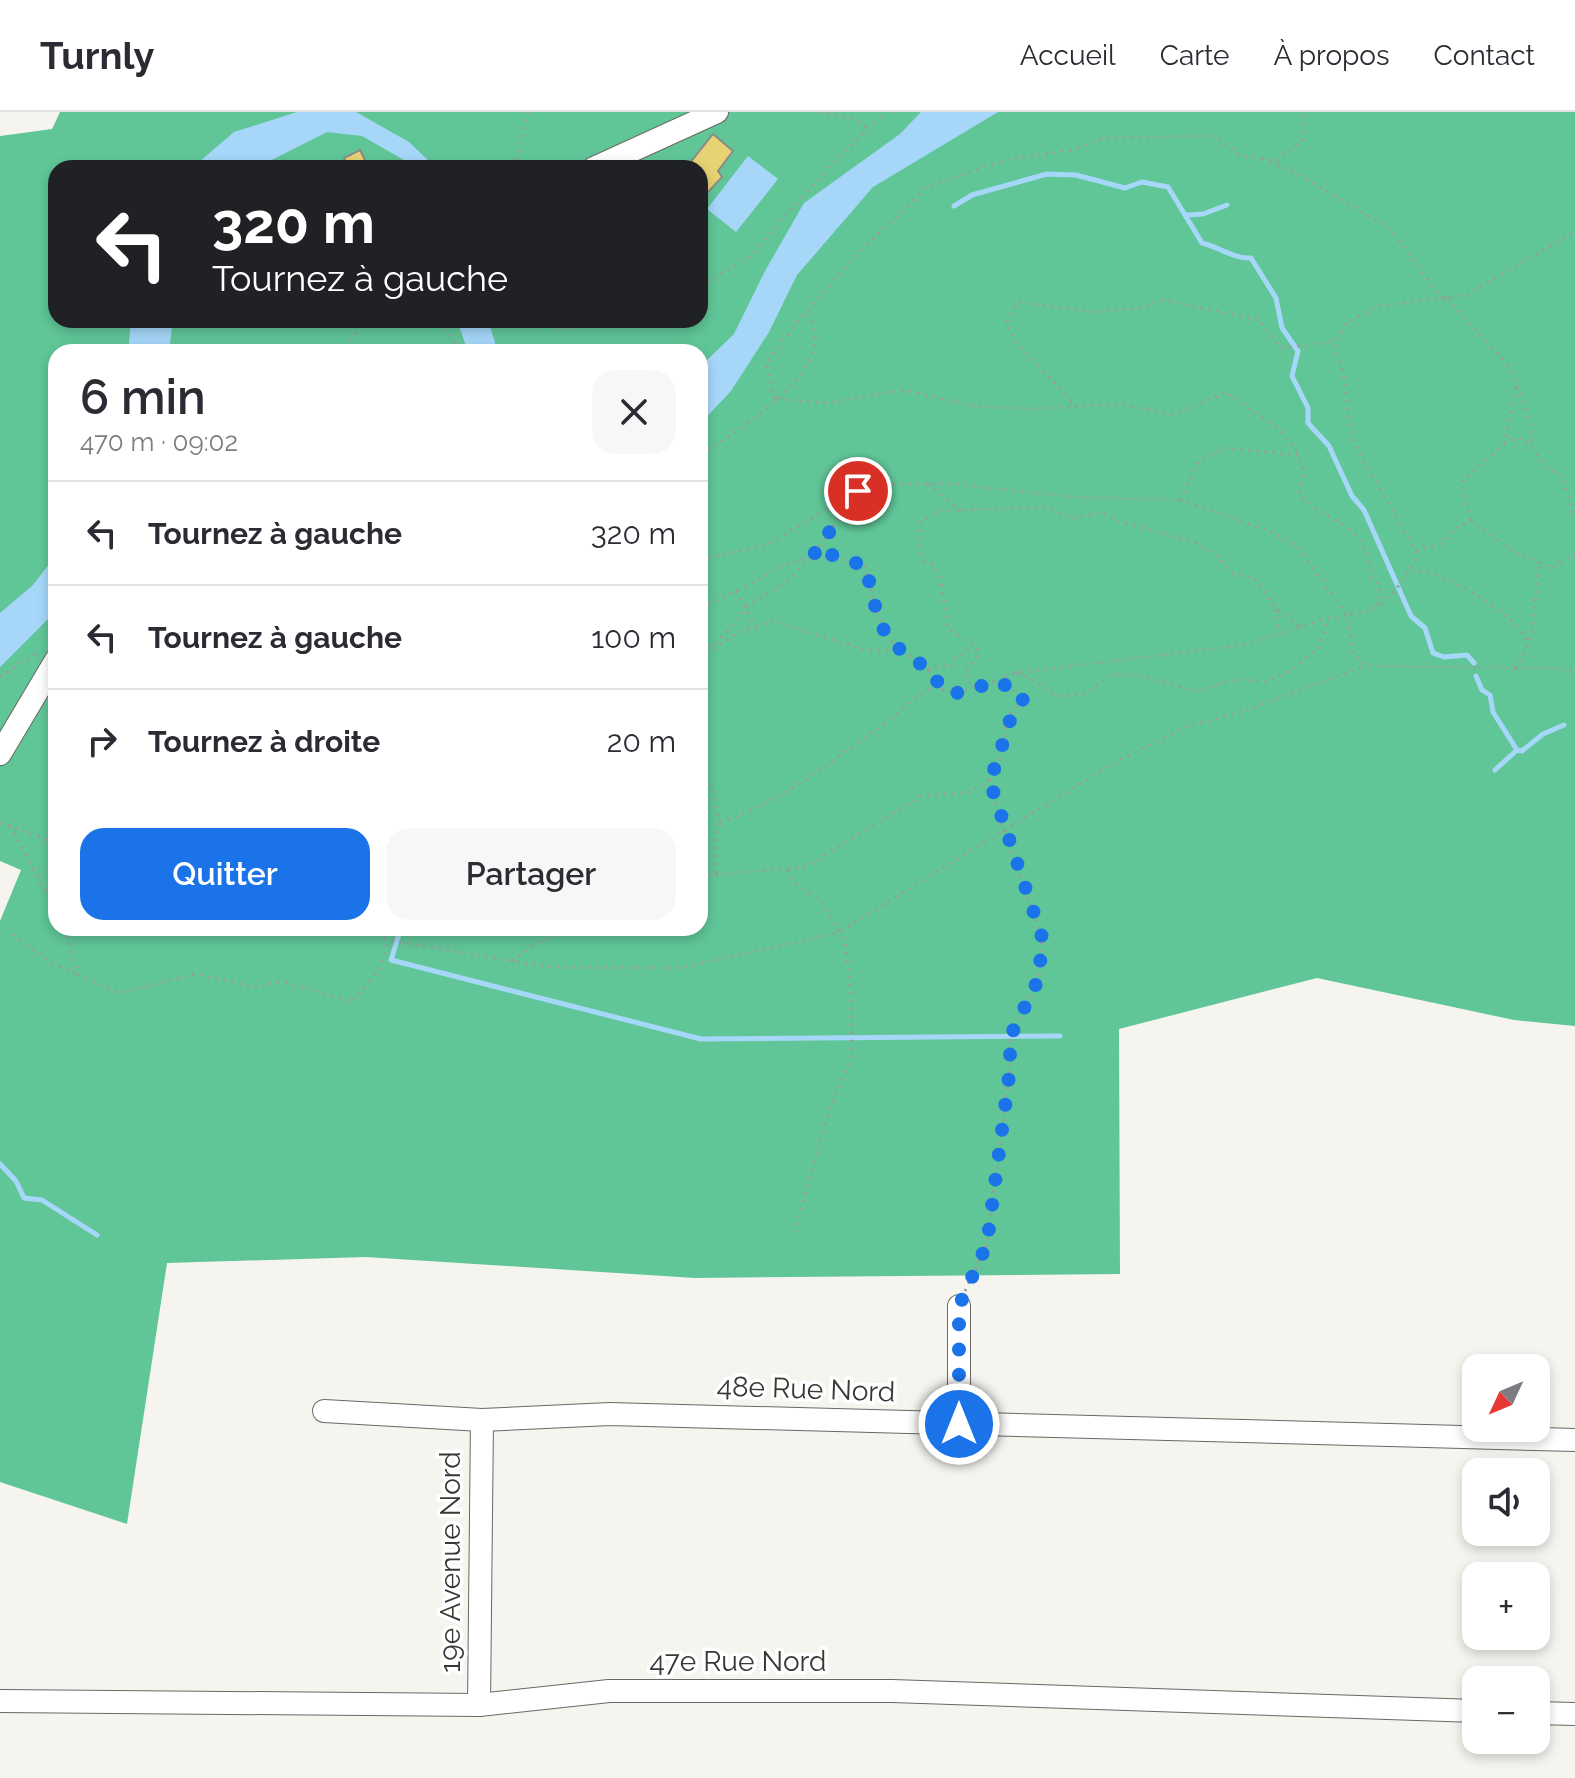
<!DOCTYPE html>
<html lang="fr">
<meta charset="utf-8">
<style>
body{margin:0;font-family:Raleway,sans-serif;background:#f7f7f7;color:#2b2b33;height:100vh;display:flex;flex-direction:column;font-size:30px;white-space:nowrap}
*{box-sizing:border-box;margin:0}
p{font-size:26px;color:#7c7c81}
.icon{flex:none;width:44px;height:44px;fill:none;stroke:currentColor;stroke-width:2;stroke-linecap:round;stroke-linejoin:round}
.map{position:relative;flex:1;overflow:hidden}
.drawer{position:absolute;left:48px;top:232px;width:660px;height:592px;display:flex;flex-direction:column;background:#fff;border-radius:24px;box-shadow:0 4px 12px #0003}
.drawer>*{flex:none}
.banner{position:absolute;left:48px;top:48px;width:660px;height:168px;border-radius:24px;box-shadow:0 4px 12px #0003;background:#202124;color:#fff;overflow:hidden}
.needle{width:52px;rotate:226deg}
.fabs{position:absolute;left:1462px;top:1242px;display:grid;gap:16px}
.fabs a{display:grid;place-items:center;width:88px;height:88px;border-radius:16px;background:#fff;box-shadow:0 4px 12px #0003;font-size:40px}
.pin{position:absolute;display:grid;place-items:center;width:68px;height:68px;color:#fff;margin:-34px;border:4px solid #fff;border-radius:50%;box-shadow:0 2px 8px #0007}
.me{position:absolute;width:88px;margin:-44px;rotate:0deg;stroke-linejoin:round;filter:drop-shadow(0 0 6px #0008)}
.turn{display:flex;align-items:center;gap:28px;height:168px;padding:0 32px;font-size:36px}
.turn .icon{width:104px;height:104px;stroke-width:2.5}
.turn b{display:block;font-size:56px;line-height:68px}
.round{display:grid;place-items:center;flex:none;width:84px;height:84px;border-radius:24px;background:#f7f7f7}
.head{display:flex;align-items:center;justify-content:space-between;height:136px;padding:0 32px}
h1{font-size:48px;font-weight:600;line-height:60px}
.primary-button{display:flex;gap:16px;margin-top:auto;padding:16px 32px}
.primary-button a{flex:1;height:92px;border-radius:24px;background:#1a73e8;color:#fff;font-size:32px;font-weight:600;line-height:92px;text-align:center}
.primary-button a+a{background:#f7f7f7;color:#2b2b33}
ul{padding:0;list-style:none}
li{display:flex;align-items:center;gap:24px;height:104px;padding:0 32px;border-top:2px solid #e1e1e2}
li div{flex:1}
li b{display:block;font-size:30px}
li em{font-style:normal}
header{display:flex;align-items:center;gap:48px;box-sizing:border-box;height:112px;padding:0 40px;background:#fff;border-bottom:2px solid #e1e1e2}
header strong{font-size:38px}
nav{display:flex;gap:44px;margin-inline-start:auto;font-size:28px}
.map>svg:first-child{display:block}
.forest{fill:#60c698;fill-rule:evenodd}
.water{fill:#a6d7f9}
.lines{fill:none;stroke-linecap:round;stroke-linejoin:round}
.stream{stroke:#a6d7f9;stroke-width:5}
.building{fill:#e7d274;stroke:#8c8b86;stroke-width:2}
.minor-casing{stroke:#6a6864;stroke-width:24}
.path{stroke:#9d9b98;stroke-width:3;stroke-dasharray:2 6;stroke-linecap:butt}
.minor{stroke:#fff;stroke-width:22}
.path-bridge{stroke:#9d9b98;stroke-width:3;stroke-dasharray:2 6;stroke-linecap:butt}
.route{stroke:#1a73e8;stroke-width:14;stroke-dasharray:0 25.2}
.labels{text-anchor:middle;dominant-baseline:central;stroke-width:7;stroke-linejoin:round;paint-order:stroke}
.street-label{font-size:28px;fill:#393836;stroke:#fff}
</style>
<header>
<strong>Turnly</strong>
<nav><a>Accueil</a><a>Carte</a><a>À propos</a><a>Contact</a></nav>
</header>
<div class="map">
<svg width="1575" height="1666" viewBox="0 0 1575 1666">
<rect width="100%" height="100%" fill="#f6f4ef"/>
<!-- forest -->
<path class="forest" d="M60,0h1515v914l-61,-6 -197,-42 -198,51 1,245 -425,4 -329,-21 -199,6 -40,261 -127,-42v-561l21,-51 -21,-9v-725l52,-7zM56,56h644v152h-644zM56,240h644v576h-644z"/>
<!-- water -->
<g class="water">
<path d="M297,0h59l53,30 27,26h-18l-56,-32 -35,-4 -71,36h-64l42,-36z"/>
<path d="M921,0h77l-125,75 -76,88 -28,57 -38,59 -31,33v-57l34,-33 31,-63 39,-68 96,-69z"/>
<path d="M748,44l30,23 -42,53 -29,-23z"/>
<path d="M131,208h42l-4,32h-41z"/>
<path d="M457,208h31l8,26 6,6h-34z"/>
<path d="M56,443v56l-56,56v-54l33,-28z"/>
</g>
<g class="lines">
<!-- stream -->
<g class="stream">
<path d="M954,94l18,-11 75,-21 29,1 49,13 17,-6 26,5 34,56c17,4 32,16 49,15l25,40 6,30 16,23 -6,25 16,32v15l21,23 23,50 12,14 47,106 14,12 8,25 11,4 23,-2 7,8"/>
<path d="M1187,103l16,-1 24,-9"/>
<path d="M1476,564l6,14 8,5 3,17 24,38 5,1 21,-17 21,-9"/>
<path d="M1495,658l22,-20"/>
<path d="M401,816l-10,32 310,79 359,-3"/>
<path d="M0,1052l16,17 8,17 18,2 55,35"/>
</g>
</g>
<!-- building -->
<g class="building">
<path d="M713,22l20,17 -15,20 4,6 -14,15 -8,-5v-19h-14z"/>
<path d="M360,38l9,18h-20l-5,-10z"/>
</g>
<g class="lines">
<defs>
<g id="minor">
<path d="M594,56l123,-56"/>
<path d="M0,642l56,-94"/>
<path d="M324,1299l158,9 128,-6 965,26"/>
<path d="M959,1312v-118"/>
<path d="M0,1589l479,4 130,-14h283l584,20"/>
<path d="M479,1593l3,-285"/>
<path d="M1536,1601l39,1"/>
</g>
</defs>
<!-- minor casing -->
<use href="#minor" class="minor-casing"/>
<!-- path -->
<g class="path">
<path d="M819,0l38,8 10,8"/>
<path d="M1262,47l28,11 98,57 56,73"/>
<path d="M515,56l13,-56"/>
<path d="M700,174l49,-29 80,-90 56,-55"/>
<path d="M1448,187l63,70 20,56v21l17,24 13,5 14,41"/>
<path d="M443,208l16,32"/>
<path d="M524,208l36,9 55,-9"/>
<path d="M340,240l28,-32"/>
<path d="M775,287l-9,-35 32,-43 61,-68 69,-67 78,-26 65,-10 33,-12 111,-2 26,20 36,4 25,-20v-28"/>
<path d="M775,287l52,4 77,-13 71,16 60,3 86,-5 52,11 53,-23 54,38 19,25"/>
<path d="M1077,295l-60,-64 -11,-20 12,-21 77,10 46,-4 22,-8 96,20 22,28 56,-7"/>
<path d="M1504,331l14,-5 13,8"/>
<path d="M700,341c35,-17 111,-70 115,-111 1,-10 -4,-22 -5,-32"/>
<path d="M928,372l34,28"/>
<path d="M1180,388l18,-38 26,-14 75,7 5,19 -5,21c34,34 70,24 72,84l9,6 -2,21"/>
<path d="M1471,408l-10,-38 43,-39 13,-57"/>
<path d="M1416,439l26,-8 12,-14 17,-8 43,31 38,16 23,-14"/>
<path d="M700,448l69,-16 86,-51"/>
<path d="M1412,458c33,1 100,42 115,70"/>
<path d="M736,479l19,36"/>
<path d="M700,494c10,-2 20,-7 29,-12 57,-26 70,-50 136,-28 7,22 11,59 27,76 17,17 39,22 49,47l17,4 20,-7"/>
<path d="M1276,497l2,24"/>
<path d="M700,536l17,-5 29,-36 42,-26 24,-24 46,-66 13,-6 76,-2 125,14 108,3 90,31 27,15 51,70 5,37 13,13 185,2 24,4"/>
<path d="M700,546l38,-25 33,-12 95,29 39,1"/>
<path d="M927,557l26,-4 2,-7 19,-10"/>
<path d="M1516,557l16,-34 7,-72"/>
<path d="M1017,562l15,5 24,17 29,-2 27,-20 30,2 54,15 41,-12 28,3 26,-12 28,-23 10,-28"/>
<path d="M0,565l37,-24"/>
<path d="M999,569l15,-8 229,-28 81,-26 42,-7 12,-5 19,-19 19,-29v-8l-57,-98 -9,-28 -7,-54 -7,-18 1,-12 9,-18 33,-17 87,-11 109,-63"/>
<path d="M700,658l12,19 8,33c67,-22 108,-59 164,-98 19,-13 31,-30 54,-40"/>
<path d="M989,667l12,44"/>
<path d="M0,711l56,20"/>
<path d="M10,714c16,27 28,55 46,81"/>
<path d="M788,758l5,11 32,25 20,37 7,59v52l-27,70 -30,107"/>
<path d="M716,761l-1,-34 5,-17"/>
<path d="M700,764l106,-9 115,-71 50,-4 18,-13 12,-20 7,-42 16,-19 -25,-17 -22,4 -10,-3 -2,-10 13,-17 -1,-7 -29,-20 -7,-46 -6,-17 -11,-4 -6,-21 3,-18 18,-11 108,-4 24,12 30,-7 21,10 75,21 21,14 13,16 26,7 19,29 24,18"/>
<path d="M65,816l14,47 41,18 75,-19 60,13 27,-6 71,21 27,-34 9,-28"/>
<path d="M362,816l27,12 159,27 133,1 156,-35 282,-173 69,-34 53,-14 125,-46"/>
<path d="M13,823l39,28 27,12"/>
<path d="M512,849l24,-18 36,-15"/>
<path d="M965,1179l22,-47 23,-175v-32l29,-59 3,-41 -36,-98"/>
</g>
<!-- minor -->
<use href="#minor" class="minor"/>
<!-- path-bridge -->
<path class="path-bridge" d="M1001,711l5,16"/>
</g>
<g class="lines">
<!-- route -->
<path class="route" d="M858,379l-46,66 21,-2 32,11c7,22 11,59 27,76 17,18 39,22 49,47l17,4 41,-12 25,17c-24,29 -17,50 -35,81l53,158 -3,41 -29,59v32l-23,175 -28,62v118"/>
</g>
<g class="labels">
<!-- street labels -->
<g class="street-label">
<text transform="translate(806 1277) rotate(2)">48e Rue Nord</text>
<text transform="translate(450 1450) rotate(-90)">19e Avenue Nord</text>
<text x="738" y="1549">47e Rue Nord</text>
</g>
</g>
</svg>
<div class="fabs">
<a><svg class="needle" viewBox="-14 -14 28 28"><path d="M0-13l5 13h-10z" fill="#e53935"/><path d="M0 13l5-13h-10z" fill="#7c7c81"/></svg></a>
<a><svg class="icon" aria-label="sound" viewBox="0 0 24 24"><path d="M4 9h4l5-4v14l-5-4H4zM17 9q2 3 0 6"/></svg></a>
<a>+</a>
<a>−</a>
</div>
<div class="pin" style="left:858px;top:379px;background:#d93025"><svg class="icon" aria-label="arrive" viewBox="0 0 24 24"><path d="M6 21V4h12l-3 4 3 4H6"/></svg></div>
<svg class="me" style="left:959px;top:1312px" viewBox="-20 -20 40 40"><circle r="17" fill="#1a73e8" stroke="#fff" stroke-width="3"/><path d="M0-11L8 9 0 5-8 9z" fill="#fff"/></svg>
<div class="banner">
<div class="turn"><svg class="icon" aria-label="left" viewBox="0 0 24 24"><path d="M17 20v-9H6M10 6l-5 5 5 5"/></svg><div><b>320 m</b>Tournez à gauche</div></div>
</div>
<section class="drawer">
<div class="head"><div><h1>6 min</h1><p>470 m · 09:02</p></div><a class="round"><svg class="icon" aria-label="close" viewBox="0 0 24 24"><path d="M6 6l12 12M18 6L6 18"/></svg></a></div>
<ul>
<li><svg class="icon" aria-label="left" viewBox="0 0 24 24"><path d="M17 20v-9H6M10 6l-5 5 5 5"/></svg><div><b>Tournez à gauche</b></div><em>320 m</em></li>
<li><svg class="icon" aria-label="left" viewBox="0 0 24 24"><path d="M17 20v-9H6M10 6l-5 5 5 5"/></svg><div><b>Tournez à gauche</b></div><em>100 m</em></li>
<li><svg class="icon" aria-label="right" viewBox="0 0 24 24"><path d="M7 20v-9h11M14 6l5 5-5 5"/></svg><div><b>Tournez à droite</b></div><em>20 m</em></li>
</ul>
<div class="primary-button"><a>Quitter</a><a>Partager</a></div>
</section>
</div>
